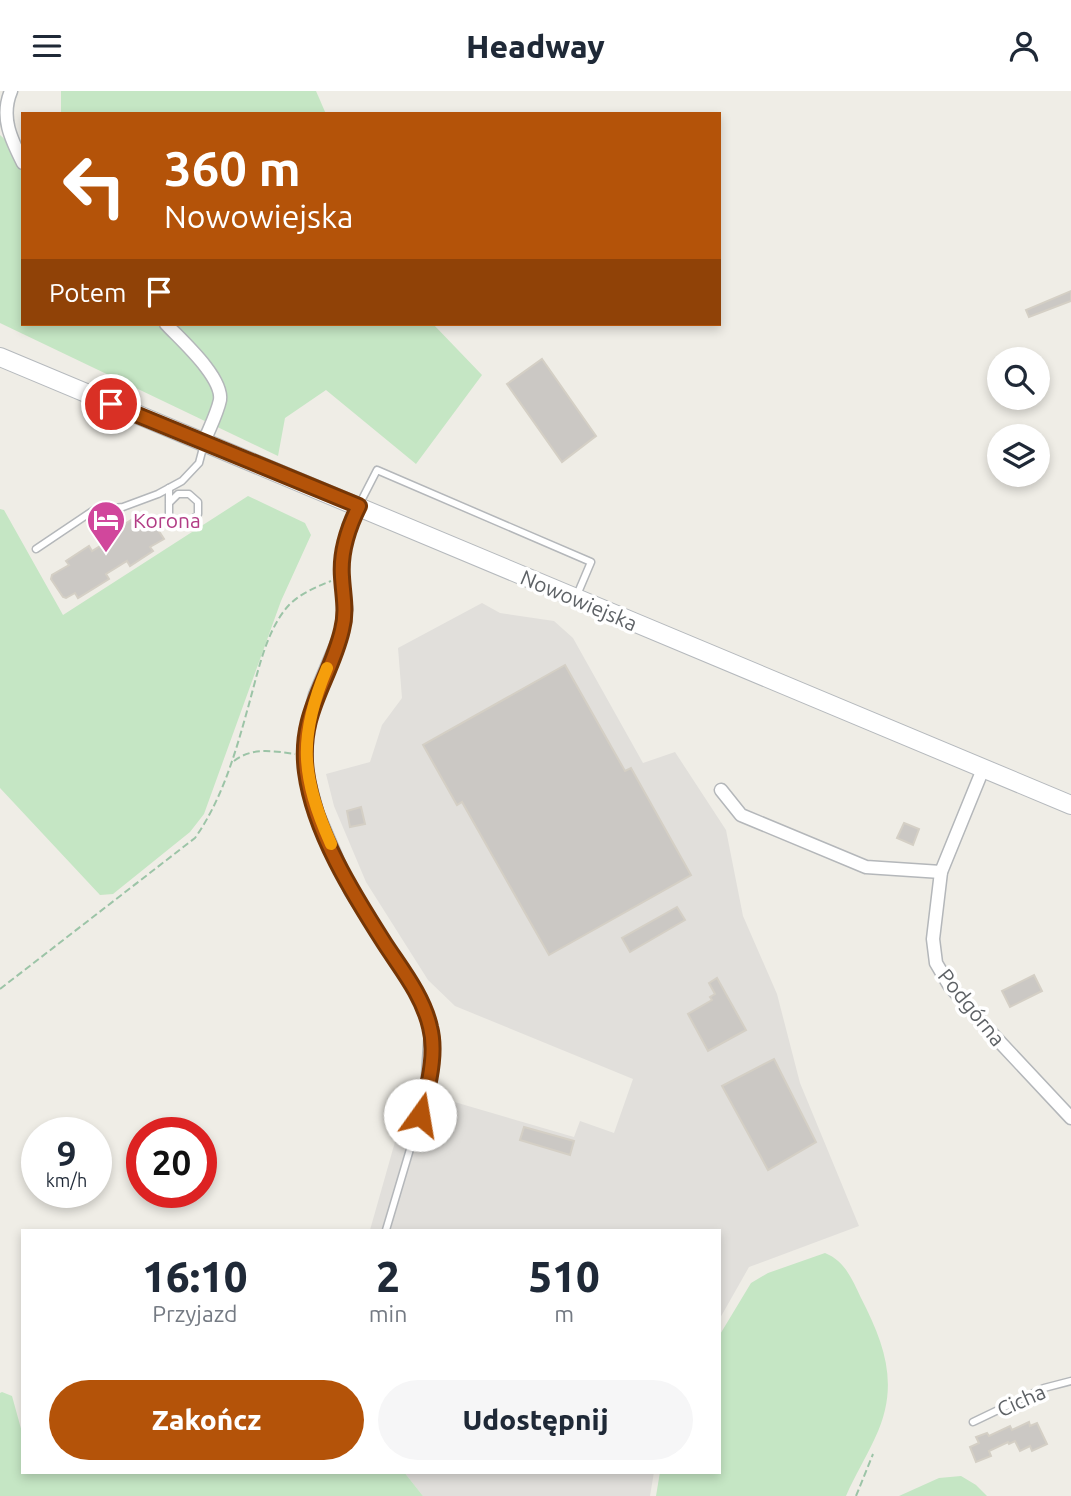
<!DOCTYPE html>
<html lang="pl">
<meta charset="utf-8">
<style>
body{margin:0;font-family:Ubuntu,sans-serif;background:#f6f6f7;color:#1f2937;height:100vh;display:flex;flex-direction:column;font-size:26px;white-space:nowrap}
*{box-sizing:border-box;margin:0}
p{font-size:23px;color:#747a83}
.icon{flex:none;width:38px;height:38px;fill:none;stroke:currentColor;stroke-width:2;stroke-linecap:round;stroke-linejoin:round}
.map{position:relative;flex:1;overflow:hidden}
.side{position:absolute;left:21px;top:1138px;width:700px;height:245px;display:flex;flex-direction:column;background:#fff;border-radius:0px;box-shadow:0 4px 10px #0003}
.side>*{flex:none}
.hud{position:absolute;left:21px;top:21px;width:700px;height:214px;border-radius:0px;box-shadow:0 4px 10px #0003;background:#b45309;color:#fff;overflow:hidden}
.fabs{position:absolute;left:987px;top:256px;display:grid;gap:14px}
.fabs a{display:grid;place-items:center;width:63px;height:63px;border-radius:50%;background:#fff;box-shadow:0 4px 10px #0003;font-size:35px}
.speed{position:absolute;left:21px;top:1026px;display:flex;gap:14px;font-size:35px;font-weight:700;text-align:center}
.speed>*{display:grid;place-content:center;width:91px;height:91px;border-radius:50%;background:#fff;box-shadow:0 4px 10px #0003;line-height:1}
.speed small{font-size:18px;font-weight:400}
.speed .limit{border:10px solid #d22;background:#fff;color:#111}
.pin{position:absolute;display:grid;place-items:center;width:60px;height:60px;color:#fff;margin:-30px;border:4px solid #fff;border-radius:50%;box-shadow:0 2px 7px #0007}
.me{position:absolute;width:77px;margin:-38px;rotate:13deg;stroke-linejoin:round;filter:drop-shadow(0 0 5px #0008)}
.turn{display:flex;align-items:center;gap:24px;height:147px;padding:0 28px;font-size:32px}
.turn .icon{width:91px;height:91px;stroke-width:2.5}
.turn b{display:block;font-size:49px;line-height:60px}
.then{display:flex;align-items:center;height:66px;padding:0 28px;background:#0003;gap:14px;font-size:26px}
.eta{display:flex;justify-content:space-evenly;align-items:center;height:119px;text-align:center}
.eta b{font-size:42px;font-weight:800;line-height:49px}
.action{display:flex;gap:14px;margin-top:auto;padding:14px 28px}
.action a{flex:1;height:80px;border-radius:42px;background:#b45309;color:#fff;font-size:28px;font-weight:800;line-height:80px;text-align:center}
.action a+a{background:#f6f6f7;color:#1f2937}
header{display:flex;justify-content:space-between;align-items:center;height:91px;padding:0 28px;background:#fff;font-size:32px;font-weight:800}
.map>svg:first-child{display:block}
.industrial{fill:#e1dfdb}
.green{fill:#c5e6c4}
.building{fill:#cbc8c4;stroke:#d4cfc5;stroke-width:2}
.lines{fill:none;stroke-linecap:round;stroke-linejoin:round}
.service-casing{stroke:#b4b7ba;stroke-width:9}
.minor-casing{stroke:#b4b7ba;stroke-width:15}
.secondary-casing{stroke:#b5b9bd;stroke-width:20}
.path{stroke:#9cc4a7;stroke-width:2;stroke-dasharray:7 3.5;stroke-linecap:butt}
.service{stroke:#fff;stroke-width:6}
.minor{stroke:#fff;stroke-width:12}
.secondary{stroke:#fff;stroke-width:18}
.route-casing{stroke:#753606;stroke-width:18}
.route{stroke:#b45309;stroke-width:12}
.slow{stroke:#f59e0b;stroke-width:12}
.labels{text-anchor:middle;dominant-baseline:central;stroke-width:7;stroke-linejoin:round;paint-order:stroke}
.hotel-label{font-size:21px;fill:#b23c85;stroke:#fff;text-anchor:start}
.street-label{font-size:21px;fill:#5e6266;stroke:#fff}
</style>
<header><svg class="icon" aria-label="menu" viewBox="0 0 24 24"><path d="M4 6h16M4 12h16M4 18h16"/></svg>Headway<svg class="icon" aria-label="person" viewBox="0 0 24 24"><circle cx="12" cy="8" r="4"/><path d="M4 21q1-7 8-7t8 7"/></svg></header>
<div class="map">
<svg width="1071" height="1405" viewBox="0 0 1071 1405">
<rect width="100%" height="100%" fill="#efede6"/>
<!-- industrial -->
<g class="industrial">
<path d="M482,512l18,10 54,8 19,17 70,125 32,-11 51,78 17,86 34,78 23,89 59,143 -110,41 -30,53v-90h-349l40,-141 164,48 6,-16 34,12 19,-54 -178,-73 -27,-26 -62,-98 -32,-76 -8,-32 44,-12 12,-37 20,-27 -4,-50z"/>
<path d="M404,1381h250l-4,24h-227z"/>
</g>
<!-- green -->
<g class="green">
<path d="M61,0h255l10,23h-265z"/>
<path d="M0,44l23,21v168h410l49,51 -66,89 -90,-74 -41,28 -7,38 -278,-133z"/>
<path d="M248,405l57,27 6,12 -30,66 -77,213 -14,18 -77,62 -13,1 -100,-107v-279l4,1 59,105z"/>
<path d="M825,1162c20,8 27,26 36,45 24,47 39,88 14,140 -9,20 -20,37 -29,58h-190l4,-24h59v-136l32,-53 17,-10z"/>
<path d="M2,1301l10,4 11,40v36h381l19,24h-423v-103z"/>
<path d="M961,1385l15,9 11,11h-88l40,-18z"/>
</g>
<!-- building -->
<g class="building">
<path d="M1071,200v10l-42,16 -3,-7z"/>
<path d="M542,268l54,77 -34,26 -55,-78z"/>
<path d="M149,425l15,23 -14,8 3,4 -23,15 -3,-5 -21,13 3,5 -31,19 -3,-5 -9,5 -3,-1 -12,-18 1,-4 17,-10 -3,-4 23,-15 3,5 21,-13 -3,-5 23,-14 3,5z"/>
<path d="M565,574l60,106 6,-3 60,107 -142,80 -87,-153 -5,3 -34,-60z"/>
<path d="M361,716l4,17 -15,3 -3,-16z"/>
<path d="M904,732l15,6 -6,16 -16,-7z"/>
<path d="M677,816l8,13 -55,32 -8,-14z"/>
<path d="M1034,884l8,16 -32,16 -8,-16z"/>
<path d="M717,887l29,52 -38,21 -20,-37 24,-14 -2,-3 5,-3 -6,-11z"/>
<path d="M774,968l42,83 -48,28 -46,-84z"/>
<path d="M524,1036l50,14 -4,14 -50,-15z"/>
<path d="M1029,1331l1,4 7,-3 10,21 -15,7 -2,-5 -10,5 -5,-10 -6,3 -1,-2 -19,9 2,5 -15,6 -6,-15 9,-4 -3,-6 11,-4 2,3 21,-10 2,4z"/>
</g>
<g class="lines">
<defs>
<g id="service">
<path d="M169,397v27l9,8 12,-1 8,-8v-12l-9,-8h-11l-9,9"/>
<path d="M359,414l18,-35 214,92 -14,33"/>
<path d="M36,458l58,-39 29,-3 35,-13 24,-13 17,-18 5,-19"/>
<path d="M386,1139l41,-138"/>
<path d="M973,1331l71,-34 27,-7"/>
</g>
<g id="minor">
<path d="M11,0c-11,26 0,48 12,72"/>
<path d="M166,233c15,16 57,53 54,76 -3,14 -11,29 -16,42"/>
<path d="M359,415l-10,19 -6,25 -1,28 4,31 -4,22 -27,64 -8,32 -1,44 11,41 34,80 71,109 9,29 -4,62"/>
<path d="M983,678l-42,103 -8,67 3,24 13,22 34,39 88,94"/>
<path d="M721,699l20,25 125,52 75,5"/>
</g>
<path id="secondary" d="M0,266l1071,448"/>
</defs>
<!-- service casing -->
<use href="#service" class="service-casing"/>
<!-- minor casing -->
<use href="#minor" class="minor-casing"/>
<!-- secondary casing -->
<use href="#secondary" class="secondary-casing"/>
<!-- path -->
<g class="path">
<path d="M234,670c18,-14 39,-10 61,-7"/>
<path d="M0,898l195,-151c28,-40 41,-87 54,-134 9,-32 17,-74 40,-99 12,-12 27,-18 42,-24"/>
<path d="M856,1405l17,-42"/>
</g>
<!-- service -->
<use href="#service" class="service"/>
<!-- minor -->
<use href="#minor" class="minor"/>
<!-- secondary -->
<use href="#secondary" class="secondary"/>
</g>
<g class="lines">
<defs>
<path id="route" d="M111,313l248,102c-11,22 -19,46 -17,71 1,19 5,34 0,53 -12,51 -44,83 -36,142 8,60 47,122 79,172 17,26 38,52 45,83 7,26 -2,63 -10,88"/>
</defs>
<!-- route casing -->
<use href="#route" class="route-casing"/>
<!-- route -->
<use href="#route" class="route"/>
<!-- slow -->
<path class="slow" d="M327,577c-29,69 -26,108 4,176"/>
</g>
<!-- icons -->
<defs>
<symbol id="hotel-pin" viewBox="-11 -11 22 30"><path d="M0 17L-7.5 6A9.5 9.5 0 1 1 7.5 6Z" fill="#d1479c" stroke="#fff"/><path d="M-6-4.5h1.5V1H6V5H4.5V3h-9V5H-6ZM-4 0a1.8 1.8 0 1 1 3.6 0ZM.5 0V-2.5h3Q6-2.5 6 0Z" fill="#fff"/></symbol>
</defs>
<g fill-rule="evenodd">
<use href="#hotel-pin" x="84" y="407" width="44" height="60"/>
</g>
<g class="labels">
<!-- hotel labels -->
<g class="hotel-label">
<text x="133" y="429">Korona</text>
</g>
<!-- street labels -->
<g class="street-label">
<text transform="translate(579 509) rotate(23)">Nowowiejska</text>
<text transform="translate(972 916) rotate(51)">Podgórna</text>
<text transform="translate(1021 1309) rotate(-24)">Cicha</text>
</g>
</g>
</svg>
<div class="fabs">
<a><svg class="icon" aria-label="search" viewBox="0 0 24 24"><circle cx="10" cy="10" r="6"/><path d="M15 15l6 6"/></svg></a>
<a><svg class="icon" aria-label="layers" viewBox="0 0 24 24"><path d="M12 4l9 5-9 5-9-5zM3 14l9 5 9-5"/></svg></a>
</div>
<div class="speed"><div>9<small>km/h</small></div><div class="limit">20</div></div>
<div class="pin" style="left:111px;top:313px;background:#d93025"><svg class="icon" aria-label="arrive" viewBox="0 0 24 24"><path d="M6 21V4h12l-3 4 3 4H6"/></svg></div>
<svg class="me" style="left:420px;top:1024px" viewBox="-20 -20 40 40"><circle r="19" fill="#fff"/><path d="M0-13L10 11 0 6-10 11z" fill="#b45309"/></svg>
<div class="hud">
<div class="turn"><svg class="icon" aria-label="left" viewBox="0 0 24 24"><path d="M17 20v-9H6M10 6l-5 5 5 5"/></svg><div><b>360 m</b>Nowowiejska</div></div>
<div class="then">Potem<svg class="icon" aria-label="arrive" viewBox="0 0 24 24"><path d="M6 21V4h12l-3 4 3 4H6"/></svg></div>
</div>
<section class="side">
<div class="eta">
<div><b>16:10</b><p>Przyjazd</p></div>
<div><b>2</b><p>min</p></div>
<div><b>510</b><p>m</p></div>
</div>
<div class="action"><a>Zakończ</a><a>Udostępnij</a></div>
</section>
</div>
